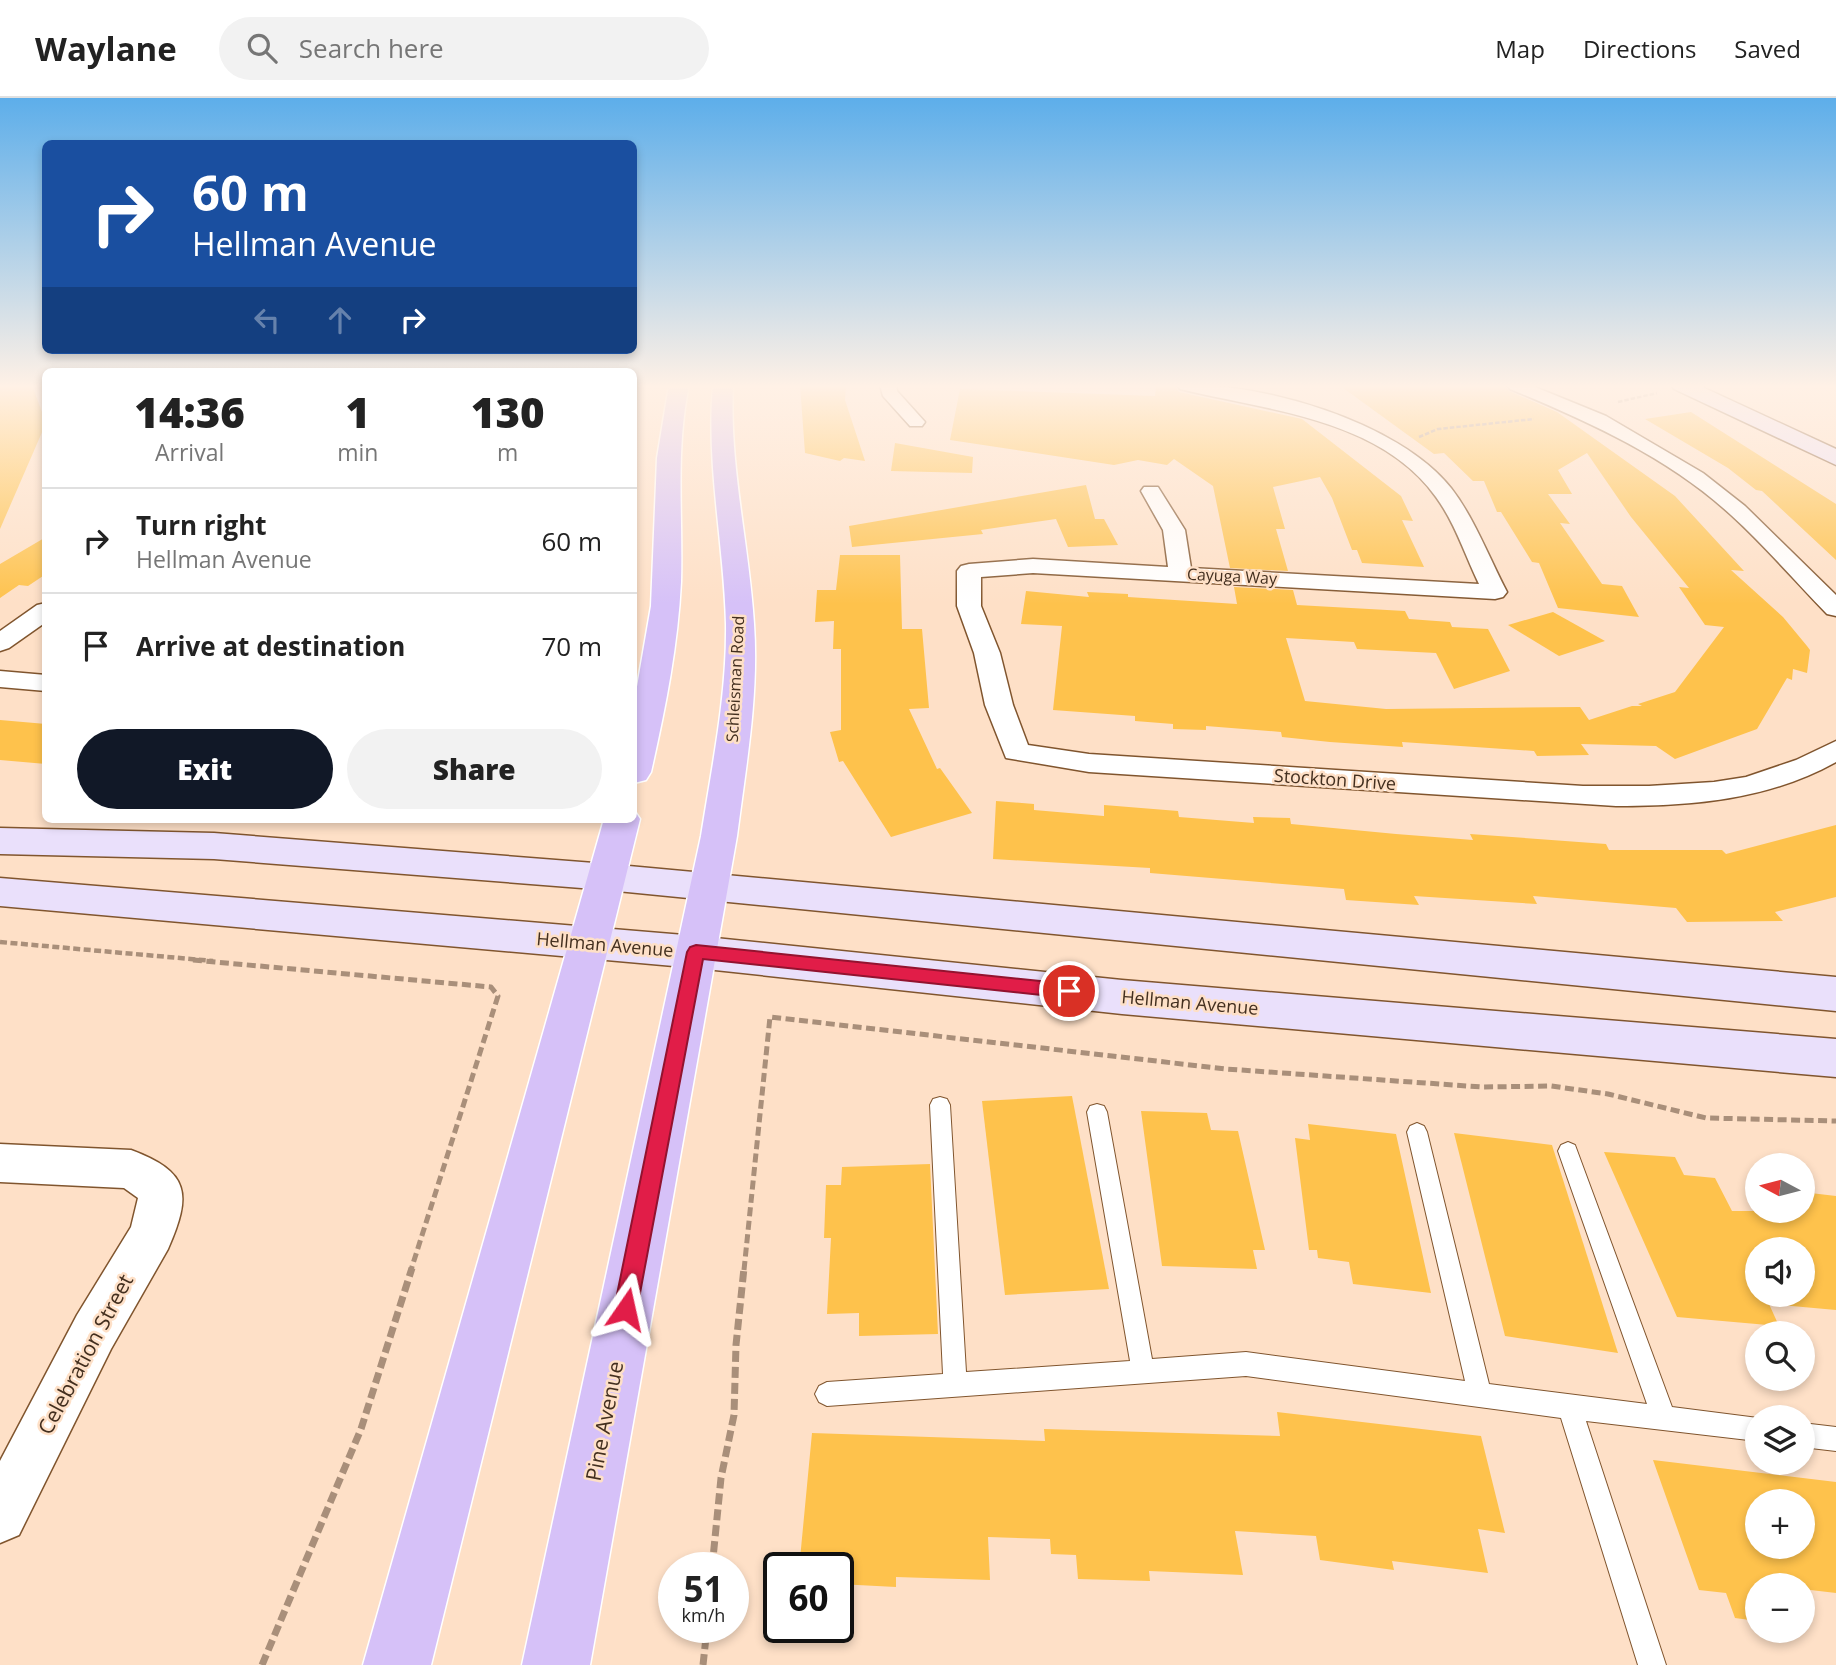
<!DOCTYPE html>
<meta charset="utf-8">
<style>
body{margin:0;font-family:"Open Sans",sans-serif;background:#f2f2f2;color:#222;height:100vh;display:flex;flex-direction:column;font-size:26px;white-space:nowrap}
*{box-sizing:border-box;margin:0}
p{font-size:23px;color:#767676}
.icon{flex:none;width:38px;height:38px;fill:none;stroke:currentColor;stroke-width:2;stroke-linecap:round;stroke-linejoin:round}
.map{position:relative;flex:1;overflow:hidden}
.side{position:absolute;left:42px;top:270px;width:595px;height:455px;display:flex;flex-direction:column;background:#fff;border-radius:10px;box-shadow:0 4px 10px #0003}
.side>*{flex:none}
.banner{position:absolute;left:42px;top:42px;width:595px;height:214px;border-radius:10px;box-shadow:0 4px 10px #0003;background:#1a4fa0;color:#fff;overflow:hidden}
.needle{width:46px;rotate:277deg}
.controls{position:absolute;left:1745px;top:1055px;display:grid;gap:14px}
.controls a{display:grid;place-items:center;width:70px;height:70px;border-radius:50%;background:#fff;box-shadow:0 4px 10px #0003;font-size:35px}
.speed{position:absolute;left:658px;top:1454px;display:flex;gap:14px;font-size:35px;font-weight:700;text-align:center}
.speed>*{display:grid;place-content:center;width:91px;height:91px;border-radius:50%;background:#fff;box-shadow:0 4px 10px #0003;line-height:1}
.speed small{font-size:18px;font-weight:400}
.speed .limit{border:4px solid #111;border-radius:10px;background:#fff;color:#111}
.pin{position:absolute;display:grid;place-items:center;width:60px;height:60px;color:#fff;margin:-30px;border:4px solid #fff;border-radius:50%;box-shadow:0 2px 7px #0007}
.me{position:absolute;width:77px;margin:-38px;rotate:11deg;stroke-linejoin:round;filter:drop-shadow(0 0 5px #0008)}
.turn{display:flex;align-items:center;gap:24px;height:147px;padding:0 35px;font-size:32px}
.turn .icon{width:91px;height:91px;stroke-width:2.5}
.turn b{display:block;font-size:49px;line-height:60px}
.lanes{display:flex;align-items:center;height:66px;padding:0 35px;background:#0003;justify-content:center;gap:35px;direction:ltr}
.lanes .off{opacity:.35}
.eta{display:flex;justify-content:space-evenly;align-items:center;height:119px;text-align:center}
.eta b{font-size:42px;font-weight:800;line-height:49px}
.button{display:flex;gap:14px;margin-top:auto;padding:14px 35px}
.button a{flex:1;height:80px;border-radius:42px;background:#111827;color:#fff;font-size:28px;font-weight:800;line-height:80px;text-align:center}
.button a+a{background:#f2f2f2;color:#222}
ul{padding:0;list-style:none}
li{display:flex;align-items:center;gap:21px;height:105px;padding:0 35px;border-top:2px solid #e0e0e0}
li div{flex:1}
li b{display:block;font-size:26px}
li em{font-style:normal}
header{display:flex;align-items:center;gap:42px;box-sizing:border-box;height:98px;padding:0 35px;background:#fff;border-bottom:2px solid #e0e0e0}
header strong{font-size:33px}
nav{display:flex;gap:38px;margin-inline-start:auto;font-size:24px}
.search{width:490px;height:63px;background:#f2f2f2;display:flex;align-items:center;gap:18px;box-sizing:border-box;padding:0 24px;border-radius:38px;color:#767676;font-size:26px}
.map>svg:first-child{display:block}
.building{fill:#fec24c;fill-rule:evenodd}
.lines{fill:none;stroke-linecap:round;stroke-linejoin:round}
.lane-casing{stroke:#80552e;stroke-width:2}
.street-casing{stroke:#80552e;stroke-width:3}
.secondary-casing{stroke:#80552e;stroke-width:3}
.primary-casing{stroke:#fff;stroke-width:3}
.path-far3{stroke:#a98f7a;stroke-width:2.5;stroke-dasharray:4.5 2;stroke-linecap:butt}
.path-far2{stroke:#a98f7a;stroke-width:4.5;stroke-dasharray:7 3.5;stroke-linecap:butt}
.path-far1{stroke:#a98f7a;stroke-width:5;stroke-dasharray:9 4.5;stroke-linecap:butt}
.path{stroke:#a98f7a;stroke-width:7;stroke-dasharray:11 5;stroke-linecap:butt}
.lane{fill:#fff;fill-rule:evenodd}
.street{fill:#fff;fill-rule:evenodd}
.secondary{fill:#eae0fb;fill-rule:evenodd}
.primary{fill:#d6c1f8;fill-rule:evenodd}
.route{fill:#e11d48;stroke:#92132f;stroke-width:2}
.labels{text-anchor:middle;dominant-baseline:central;stroke-width:5;stroke-linejoin:round;paint-order:stroke}
.far-street-label{font-size:16px;fill:#432f1f;stroke:#fee0c7}
.street-label{font-size:18px;fill:#432f1f;stroke:#fee0c7}
.near-street-label{font-size:21px;fill:#432f1f;stroke:#fee0c7}
</style>
<header>
<strong>Waylane</strong>
<div class="search"><svg class="icon" aria-label="search" viewBox="0 0 24 24"><circle cx="10" cy="10" r="6"/><path d="M15 15l6 6"/></svg>Search here</div>
<nav><a>Map</a><a>Directions</a><a>Saved</a></nav>
</header>
<div class="map">
<svg width="1836" height="1567" viewBox="0 0 1836 1567">
<rect width="100%" height="100%" fill="#fee0c7"/>
<!-- building -->
<g class="building">
<path d="M0,287h32l14,38 -46,106z"/>
<path d="M800,287h46l-1,15 20,61 -21,-3 -4,3 -35,-8z"/>
<path d="M1156,287h18l5,7 123,27 99,77 12,25 -11,-1 22,47 -62,-4 -5,-13h-5l-20,-52 -12,-21 -47,10 12,42h-9l12,42 -58,-3 -17,-82 -39,-27 -7,6 -29,-5 -24,5 -164,-25 10,-51 195,7z"/>
<path d="M1339,287h165l5,6 48,21 118,84 69,75 -13,-1 52,47 24,29 3,4 -3,23 -14,-4 -1,11 -5,-2 -30,51 -82,30 -19,-13 -75,-2 8,11 -52,1 -3,-5 -132,-9 1,5 -73,-5 -48,-5 -1,-5 -75,-6v4l-33,-1v-5l-38,-3v-5l-82,-6 9,-84 -41,-2 5,-33 63,6 -2,-5 41,2v3l109,7 -3,-17 59,3 4,15 108,6 4,8 41,3 2,5 36,2 22,42 -56,18 -18,-36 -79,-4 -3,-7 -68,-4 19,63 81,8 194,-2 9,13 43,-14h10l-4,-2 37,-12 49,-65 -19,-2 -26,-38 10,1 -58,-71 -44,-64 -29,17 14,24h-24l22,30 -10,-1 42,61 20,2 17,31 -81,-9 -19,-45 -7,-1 -31,-50h-4l-13,-31h-11l-29,-28 -10,1z"/>
<path d="M1691,314l145,92v56l-74,-69 -6,-1 -28,-22 -83,-49z"/>
<path d="M895,345l78,14 -1,16 -81,-2z"/>
<path d="M1086,387l9,34h9l14,26 -50,2 -12,-28 -75,11 2,4 -131,13 -3,-21z"/>
<path d="M46,439v37l-18,12 -9,-1 -19,13v-34z"/>
<path d="M840,457h60l2,74h20l7,79 -20,1 28,60 3,-1 32,45 -81,24 -48,-76 -4,1 -9,-30 11,-2v-81h-8l1,-28 -19,1 2,-32h19z"/>
<path d="M1553,514l52,29 -46,15 -51,-31z"/>
<path d="M0,622l46,4v40l-46,-4z"/>
<path d="M996,703l38,3v6l70,6v-11l74,6 1,6 75,6 -1,-6 37,1 1,6 105,10 77,6 -3,-6 136,10 3,6h113l4,4 110,-29v72l-61,15 8,9 -96,1 -11,-14 -143,-12 4,8 -123,-8 5,9 -73,-5 -2,-11 -194,-16v-5l-157,-9z"/>
<path d="M1072,998l37,193 -104,6 -23,-194z"/>
<path d="M1141,1013l66,2 4,17 27,1 27,119h-12l4,19 -95,-3z"/>
<path d="M1308,1026l88,10 35,159 -78,-9 -4,-22 -31,-4 -1,-8h-8l-14,-112 15,2z"/>
<path d="M1454,1035l98,12 66,208 -113,-17z"/>
<path d="M1604,1054l71,5 9,18 31,3 17,33h70v-19l34,4v114l-67,-6 10,22 -102,-9zM1757,1152h45v45h-45z"/>
<path d="M930,1066l8,170 -79,2v-23l-32,1 4,-76h-7l2,-53h15l1,-18z"/>
<path d="M1277,1314l204,24 24,97 -27,-4 10,44 -96,-12 2,9 -74,-10 -4,-24 -81,-5 8,44 -94,-4 1,10 -72,-2 -2,-24 -25,-1 -1,-15 -62,-2 2,43 -94,-3v10l-58,-3v-16h-14l1,-8 -25,-1 12,-126 233,8 -1,-12 236,7z"/>
<path d="M1653,1362l183,22v111l-34,-4v-3h-45v35l-22,-3 -9,-25 -27,-3zM1757,1404h45v45h-45z"/>
</g>
<g class="lines">
<defs>
<g id="lane">
<path d="M940,999l7,2 3,6 16,267 164,-11 -43,-249 3,-6 7,-2 7,2 3,6 45,247 94,-7 219,29 -58,-249 3,-6 7,-3 7,3 3,6 62,252 158,20 -89,-253 3,-6 7,-3 7,3 97,262 86,11 -1,23 -171,-20 80,244h-28l-77,-247 -315,-42 -419,30 -8,-4 -4,-8 4,-8 8,-4 116,-8 -13,-269 3,-6z"/>
<path d="M1802,1325l34,4v24l-34,-4z"/>
</g>
<g id="street">
<path d="M880,287h16l1,6 28,31 -3,4h-12l-27,-30z"/>
<path d="M1177,287c82,-4 222,37 274,103 24,31 38,70 56,104l-4,5 -8,2 -462,-26 -52,4v29l19,47 13,52 15,40 61,9 494,32h66l65,-4 32,-5 50,-17 40,-19v21c-68,38 -144,44 -220,44l-527,-34 -83,-14 -21,-53 -11,-52 -17,-47v-35l4,-5 8,-2 64,-5 135,8 -5,-37 -22,-39 3,-4h14l27,43 6,38 288,16c-14,-29 -24,-61 -43,-87 -56,-79 -171,-87 -256,-108z"/>
<path d="M1507,287h23l76,31 97,57 42,33 91,89v21l-9,-2c-32,-33 -62,-68 -96,-99 -63,-58 -144,-94 -221,-126z"/>
<path d="M46,505v19l-37,26 -9,3v-20l37,-26z"/>
<path d="M0,573l46,4v16l-46,-4z"/>
<path d="M0,1046l131,6c59,22 61,44 37,99l-57,100 -92,186 -19,8v-82l77,-146 54,-88 7,-29 -14,-10 -124,-6z"/>
</g>
<g id="secondary">
<path d="M1671,287h27l138,64v16l-162,-76z"/>
<path d="M0,730l214,5 393,31 1229,113v34l-1229,-121 -393,-31 -214,-5z"/>
<path d="M0,780l696,58 426,44 714,59v38l-714,-63 -426,-46 -696,-62z"/>
</g>
<g id="primary">
<path d="M669,287h20c-14,66 -6,130 -8,197 -3,64 -16,128 -30,190l-5,8 -12,3v-79l17,-98 6,-148z"/>
<path d="M713,287h20c-4,81 16,158 21,239 5,71 -8,142 -17,212l-147,829h-68l179,-829c11,-70 26,-141 25,-212 -2,-80 -20,-158 -13,-239z"/>
<path d="M634,712l6,9 -209,846h-68l241,-846h30z"/>
</g>
</defs>
<!-- lane casing -->
<use href="#lane" class="lane-casing"/>
<!-- street casing -->
<use href="#street" class="street-casing"/>
<!-- secondary casing -->
<use href="#secondary" class="secondary-casing"/>
<!-- primary casing -->
<use href="#primary" class="primary-casing"/>
<!-- path-far3 -->
<g class="path-far3">
<path d="M1618,304l39,-9"/>
<path d="M1419,339l19,-8 96,-10"/>
</g>
<!-- path-far2 -->
<path class="path-far2" d="M0,844l213,19"/>
<!-- path-far1 -->
<g class="path-far1">
<path d="M193,862l298,27 7,9 -87,274"/>
<path d="M744,1172l26,-253 456,52 256,18 69,-1 57,8 98,24 130,3"/>
</g>
<!-- path -->
<g class="path">
<path d="M712,1470l9,-90 13,-63 2,-70 8,-77"/>
<path d="M262,1567l99,-236 51,-161"/>
<path d="M703,1567l4,-37"/>
</g>
<!-- lane -->
<use href="#lane" class="lane"/>
<!-- street -->
<use href="#street" class="street"/>
<!-- secondary -->
<use href="#secondary" class="secondary"/>
<!-- primary -->
<use href="#primary" class="primary"/>
</g>
<!-- sky -->
<linearGradient id="sky" x2="0" y2="1"><stop stop-color="#5daeea"/><stop offset="0.57" stop-color="#fff1e6"/><stop offset="1" stop-color="#fff1e6" stop-opacity="0"/></linearGradient>
<rect width="1836" height="506" fill="url(#sky)"/>
<!-- route -->
<path class="route" d="M696,847l373,39 6,2 3,5 -3,5 -6,2 -366,-39 -66,350 -3,8 -8,3 -8,-3 -4,-8 73,-357 3,-5z"/>
<g class="labels">
<!-- far-street labels -->
<g class="far-street-label">
<text transform="translate(1232 478) rotate(3)">Cayuga Way</text>
<text transform="translate(735 581) rotate(-87)">Schleisman Road</text>
</g>
<!-- street labels -->
<g class="street-label">
<text transform="translate(1335 681) rotate(4)">Stockton Drive</text>
<text transform="translate(605 846) rotate(5)">Hellman Avenue</text>
<text transform="translate(1190 904) rotate(5)">Hellman Avenue</text>
</g>
<!-- near-street labels -->
<g class="near-street-label">
<text transform="translate(85 1256) rotate(-62)">Celebration Street</text>
<text transform="translate(604 1323) rotate(-79)">Pine Avenue</text>
</g>
</g>
</svg>
<div class="controls">
<a><svg class="needle" viewBox="-14 -14 28 28"><path d="M0-13l5 13h-10z" fill="#e53935"/><path d="M0 13l5-13h-10z" fill="#767676"/></svg></a>
<a><svg class="icon" aria-label="sound" viewBox="0 0 24 24"><path d="M4 9h4l5-4v14l-5-4H4zM17 9q2 3 0 6"/></svg></a>
<a><svg class="icon" aria-label="search" viewBox="0 0 24 24"><circle cx="10" cy="10" r="6"/><path d="M15 15l6 6"/></svg></a>
<a><svg class="icon" aria-label="layers" viewBox="0 0 24 24"><path d="M12 4l9 5-9 5-9-5zM3 14l9 5 9-5"/></svg></a>
<a>+</a>
<a>−</a>
</div>
<div class="speed"><div>51<small>km/h</small></div><div class="limit">60</div></div>
<div class="pin" style="left:1069px;top:893px;background:#d93025"><svg class="icon" aria-label="arrive" viewBox="0 0 24 24"><path d="M6 21V4h12l-3 4 3 4H6"/></svg></div>
<svg class="me" style="left:626px;top:1211px" viewBox="-20 -20 40 40"><path d="M0-17L14 15 0 8-14 15z" fill="#e11d48" stroke="#fff" stroke-width="4"/></svg>
<div class="banner">
<div class="turn"><svg class="icon" aria-label="right" viewBox="0 0 24 24"><path d="M7 20v-9h11M14 6l5 5-5 5"/></svg><div><b>60 m</b>Hellman Avenue</div></div>
<div class="lanes"><svg class="icon off" aria-label="left" viewBox="0 0 24 24"><path d="M17 20v-9H6M10 6l-5 5 5 5"/></svg><svg class="icon off" aria-label="ahead" viewBox="0 0 24 24"><path d="M12 20V5M6 11l6-6 6 6"/></svg><svg class="icon" aria-label="right" viewBox="0 0 24 24"><path d="M7 20v-9h11M14 6l5 5-5 5"/></svg></div>
</div>
<section class="side">
<div class="eta">
<div><b>14:36</b><p>Arrival</p></div>
<div><b>1</b><p>min</p></div>
<div><b>130</b><p>m</p></div>
</div>
<ul>
<li><svg class="icon" aria-label="right" viewBox="0 0 24 24"><path d="M7 20v-9h11M14 6l5 5-5 5"/></svg><div><b>Turn right</b><p>Hellman Avenue</p></div><em>60 m</em></li>
<li><svg class="icon" aria-label="arrive" viewBox="0 0 24 24"><path d="M6 21V4h12l-3 4 3 4H6"/></svg><div><b>Arrive at destination</b></div><em>70 m</em></li>
</ul>
<div class="button"><a>Exit</a><a>Share</a></div>
</section>
</div>
